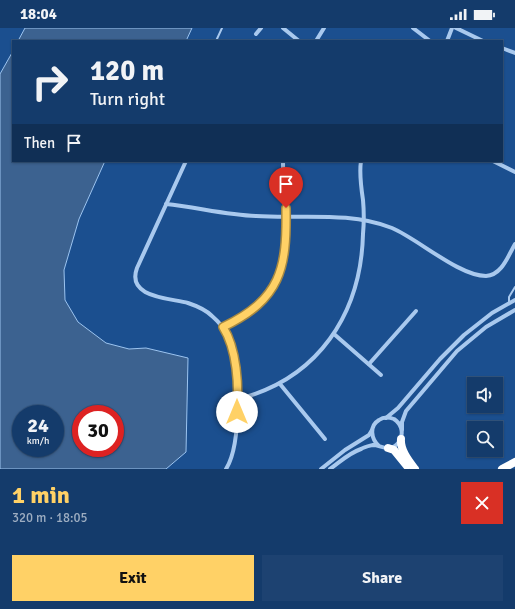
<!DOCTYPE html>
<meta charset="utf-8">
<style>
body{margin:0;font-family:Signika,sans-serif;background:#1d4271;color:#f1f3f6;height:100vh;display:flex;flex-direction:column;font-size:15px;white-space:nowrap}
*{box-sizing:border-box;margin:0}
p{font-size:13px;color:#9dadc1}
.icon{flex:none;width:22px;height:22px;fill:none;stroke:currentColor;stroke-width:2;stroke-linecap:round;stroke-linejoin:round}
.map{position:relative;height:441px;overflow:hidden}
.drawer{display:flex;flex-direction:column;background:#143b6b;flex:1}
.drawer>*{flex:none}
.hud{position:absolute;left:12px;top:12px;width:491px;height:122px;border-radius:0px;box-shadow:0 1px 3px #0004,0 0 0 1px #33557e;background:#143b6b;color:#f1f3f6;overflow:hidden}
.fabs{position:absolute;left:467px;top:349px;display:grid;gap:8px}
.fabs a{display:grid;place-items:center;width:36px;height:36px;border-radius:0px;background:#143b6b;box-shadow:0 1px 3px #0004,0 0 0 1px #33557e;font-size:20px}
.speed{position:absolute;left:12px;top:377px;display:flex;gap:8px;font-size:20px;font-weight:700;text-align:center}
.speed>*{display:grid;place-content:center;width:52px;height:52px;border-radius:50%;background:#143b6b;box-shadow:0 1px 3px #0004,0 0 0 1px #33557e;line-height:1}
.speed small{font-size:10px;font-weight:400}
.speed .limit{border:6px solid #d22;background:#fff;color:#111}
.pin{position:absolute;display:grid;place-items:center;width:34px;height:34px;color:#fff;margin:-41px -17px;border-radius:50% 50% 50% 0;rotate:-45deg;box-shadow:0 0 4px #0007}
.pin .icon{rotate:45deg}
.me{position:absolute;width:44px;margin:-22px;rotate:0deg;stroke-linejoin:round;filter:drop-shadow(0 0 3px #0008)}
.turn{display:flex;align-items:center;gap:14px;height:84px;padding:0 12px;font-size:18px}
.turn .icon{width:52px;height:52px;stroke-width:2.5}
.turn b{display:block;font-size:28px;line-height:34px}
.then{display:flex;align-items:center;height:38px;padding:0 12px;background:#0003;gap:8px;font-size:15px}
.round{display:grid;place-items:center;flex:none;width:42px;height:42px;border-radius:0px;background:#1d4271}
.summary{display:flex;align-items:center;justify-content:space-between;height:68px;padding:0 12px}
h1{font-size:24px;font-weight:700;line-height:30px;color:#ffd166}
.cta{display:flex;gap:8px;margin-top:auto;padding:8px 12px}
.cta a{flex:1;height:46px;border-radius:0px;background:#ffd166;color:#111;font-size:16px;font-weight:700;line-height:46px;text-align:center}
.cta a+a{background:#1d4271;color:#f1f3f6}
.status{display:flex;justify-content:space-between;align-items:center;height:28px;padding:0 20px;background:#143b6b;direction:ltr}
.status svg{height:11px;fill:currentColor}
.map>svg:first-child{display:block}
.water{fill:#3c6290;stroke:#9cc4f0;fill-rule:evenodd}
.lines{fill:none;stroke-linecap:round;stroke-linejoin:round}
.service{stroke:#a9c9ee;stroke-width:2}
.minor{stroke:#a9c9ee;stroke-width:4}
.motorway{stroke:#fff;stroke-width:8}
.route-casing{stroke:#a68842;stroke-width:10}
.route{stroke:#ffd166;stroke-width:7}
</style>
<div class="status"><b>18:04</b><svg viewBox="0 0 49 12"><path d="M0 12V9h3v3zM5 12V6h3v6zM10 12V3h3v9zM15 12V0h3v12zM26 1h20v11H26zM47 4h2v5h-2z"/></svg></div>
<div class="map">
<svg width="515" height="441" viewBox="0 0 515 441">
<rect width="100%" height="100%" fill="#1b4f8f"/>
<!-- water -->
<g class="water">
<path d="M25,0h167l-6,13h-168z"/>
<path d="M13,23v110h92l-26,58 -15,51 1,30 13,22 28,21 23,6 17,-1 42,10 -2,94 -20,17h-166v-395zM21,386h34v34h-34zM81,386h34v34h-34z"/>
</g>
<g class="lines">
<!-- service -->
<g class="service">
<path d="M216,13l6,-13"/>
<path d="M509,274v-5l6,-10"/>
</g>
<!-- minor -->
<g class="minor">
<path d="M283,0l16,13"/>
<path d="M413,0l17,13"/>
<path d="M456,0l27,13"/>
<path d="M256,6l5,-6"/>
<path d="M316,13l8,-13"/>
<path d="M447,13l5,-13"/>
<path d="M502,20l13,5"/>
<path d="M186,133l-49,107c-11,30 33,30 51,35 9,3 18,7 24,13 7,6 13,13 17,22 11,27 13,106 -3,131"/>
<path d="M493,133l22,11"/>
<path d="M166,176c30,3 60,11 90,12 45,3 93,-5 136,12 26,11 67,48 94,48 16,-1 22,-20 29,-32"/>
<path d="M223,299c82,-39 60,-92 60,-166"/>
<path d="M334,306l47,41"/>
<path d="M369,336l47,-53"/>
<path d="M280,356l45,55"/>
<path d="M238,371c80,-20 123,-85 125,-165 1,-11 1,-23 0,-34 -2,-13 -4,-26 -2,-39"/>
<path d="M386,390l12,-10 42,-49 24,-24 28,-22 23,-13"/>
<path d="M402,402v-8l4,-11 51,-60 29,-24 29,-17"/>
<path d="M321,441l24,-19 24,-15 3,-5"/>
<path d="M330,441c10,-7 19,-16 31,-20 3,-2 8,-3 12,-4 5,0 9,3 15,3 9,0 16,-10 13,-20 -1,-4 -4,-7 -7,-9 -5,-2 -11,-2 -15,1 -10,6 -8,19 0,26"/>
</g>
<!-- motorway -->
<g class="motorway">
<path d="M401,411c-1,11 8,22 14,30"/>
<path d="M388,420l6,2 13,16"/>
<path d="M502,441l13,-7"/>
</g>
</g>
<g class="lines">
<defs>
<path id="route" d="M237,384c2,-26 0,-63 -14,-85 58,-28 64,-58 63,-119"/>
</defs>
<!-- route casing -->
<use href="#route" class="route-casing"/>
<!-- route -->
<use href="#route" class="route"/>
</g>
</svg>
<div class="fabs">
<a><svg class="icon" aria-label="sound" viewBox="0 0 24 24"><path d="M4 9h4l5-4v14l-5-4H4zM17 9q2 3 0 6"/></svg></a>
<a><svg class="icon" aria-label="search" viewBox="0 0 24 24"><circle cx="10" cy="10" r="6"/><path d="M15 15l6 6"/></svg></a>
</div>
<div class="speed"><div>24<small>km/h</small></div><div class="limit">30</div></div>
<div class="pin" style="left:286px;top:180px;background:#d93025"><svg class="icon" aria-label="arrive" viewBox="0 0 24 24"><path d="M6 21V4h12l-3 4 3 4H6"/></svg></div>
<svg class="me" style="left:237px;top:384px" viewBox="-20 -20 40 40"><circle r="19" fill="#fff"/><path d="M0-13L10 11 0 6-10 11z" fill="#ffd166"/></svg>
<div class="hud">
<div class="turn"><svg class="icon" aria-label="right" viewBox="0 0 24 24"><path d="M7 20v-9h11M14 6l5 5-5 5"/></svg><div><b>120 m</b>Turn right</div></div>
<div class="then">Then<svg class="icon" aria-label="arrive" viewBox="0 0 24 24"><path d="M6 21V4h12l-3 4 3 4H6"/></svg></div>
</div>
</div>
<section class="drawer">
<div class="summary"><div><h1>1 min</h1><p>320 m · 18:05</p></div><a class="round" style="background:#d93025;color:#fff"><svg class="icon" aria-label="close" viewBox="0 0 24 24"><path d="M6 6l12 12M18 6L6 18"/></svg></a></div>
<div class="cta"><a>Exit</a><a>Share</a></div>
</section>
